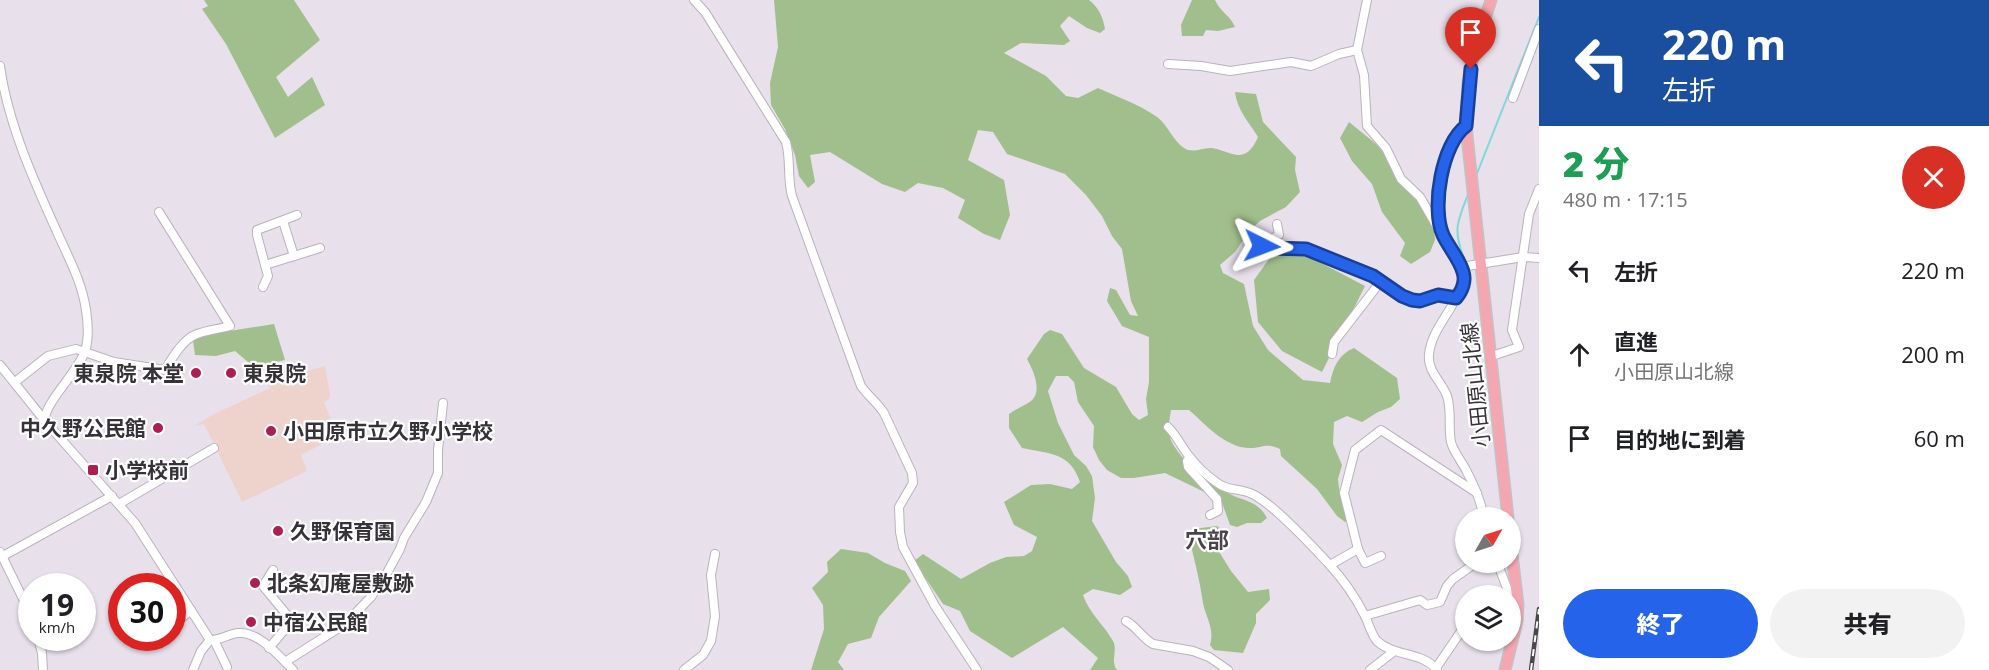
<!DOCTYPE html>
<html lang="ja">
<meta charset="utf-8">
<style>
body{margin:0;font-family:"Open Sans","Noto Sans JP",sans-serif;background:#f2f2f2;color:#202124;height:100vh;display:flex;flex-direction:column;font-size:22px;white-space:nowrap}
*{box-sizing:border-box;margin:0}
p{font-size:20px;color:#757577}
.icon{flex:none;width:33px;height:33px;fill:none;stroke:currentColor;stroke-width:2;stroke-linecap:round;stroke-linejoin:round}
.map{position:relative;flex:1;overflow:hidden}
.panel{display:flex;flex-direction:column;background:#fff;width:450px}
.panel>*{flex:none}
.hud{background:#1a4fa0;color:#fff;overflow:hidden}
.needle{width:39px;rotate:51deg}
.fabs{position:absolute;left:1455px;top:507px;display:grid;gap:12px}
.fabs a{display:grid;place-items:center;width:66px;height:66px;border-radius:50%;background:#fff;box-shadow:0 2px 4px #0004;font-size:30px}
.speed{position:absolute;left:18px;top:573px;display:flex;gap:12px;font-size:30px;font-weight:700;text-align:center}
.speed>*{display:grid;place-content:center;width:78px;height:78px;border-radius:50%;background:#fff;box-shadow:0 2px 4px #0004;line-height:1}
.speed small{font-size:15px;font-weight:400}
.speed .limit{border:9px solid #d22;background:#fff;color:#111}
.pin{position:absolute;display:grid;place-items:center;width:51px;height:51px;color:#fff;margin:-62px -26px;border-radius:50% 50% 50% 0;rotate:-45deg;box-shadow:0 0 6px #0007}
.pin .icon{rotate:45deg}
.me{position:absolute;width:66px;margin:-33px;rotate:93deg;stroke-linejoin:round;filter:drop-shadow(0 0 4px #0008)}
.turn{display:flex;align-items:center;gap:21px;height:126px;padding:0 24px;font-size:27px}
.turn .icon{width:78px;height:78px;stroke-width:2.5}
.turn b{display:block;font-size:42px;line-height:51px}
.round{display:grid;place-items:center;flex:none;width:63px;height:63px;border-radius:32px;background:#f2f2f2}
.overview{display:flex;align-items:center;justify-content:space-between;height:102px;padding:0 24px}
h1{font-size:36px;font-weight:800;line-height:45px;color:#1e9e55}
.action{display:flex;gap:12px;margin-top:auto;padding:12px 24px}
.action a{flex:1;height:69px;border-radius:36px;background:#2563eb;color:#fff;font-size:24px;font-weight:800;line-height:69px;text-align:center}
.action a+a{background:#f2f2f2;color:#202124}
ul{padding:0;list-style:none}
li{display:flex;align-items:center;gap:18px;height:84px;padding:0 24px}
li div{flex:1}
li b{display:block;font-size:22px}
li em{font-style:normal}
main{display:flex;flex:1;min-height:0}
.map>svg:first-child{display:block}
.education{fill:#edd3cc}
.green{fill:#a1bf8c}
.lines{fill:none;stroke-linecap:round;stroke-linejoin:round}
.stream{stroke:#80d7dc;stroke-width:2}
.minor-casing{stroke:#bab2bd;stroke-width:10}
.major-casing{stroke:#c3c2c3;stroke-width:13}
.minor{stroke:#fff;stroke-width:8}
.major{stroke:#f4a7b0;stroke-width:10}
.rail-casing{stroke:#4b484d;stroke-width:4.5}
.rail{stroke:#fff;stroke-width:2;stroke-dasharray:7;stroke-linecap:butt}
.route-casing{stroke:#184099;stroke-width:15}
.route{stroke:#2563eb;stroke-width:10}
.poi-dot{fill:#af1e51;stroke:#fff;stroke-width:2}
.labels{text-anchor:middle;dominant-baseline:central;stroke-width:4.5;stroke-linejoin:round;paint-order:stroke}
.poi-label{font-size:21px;font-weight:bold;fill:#363338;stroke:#fff;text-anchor:start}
.street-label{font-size:21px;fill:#363338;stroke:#fff}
.neighbourhood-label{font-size:22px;font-weight:bold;fill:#4b444d;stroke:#fff}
</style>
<main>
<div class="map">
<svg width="1539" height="670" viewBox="0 0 1539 670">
<rect width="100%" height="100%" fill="#e8e0eb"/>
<!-- education -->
<path class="education" d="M325,366l5,29 -1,4 -5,3 13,34 -36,19 6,16 -65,31 -38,-78 -10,2 20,-12 56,-26 -2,-6z"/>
<!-- green -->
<g class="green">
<path d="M204,0h90l26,40 -44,37 12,20 24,-20 13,28 -50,33 -49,-94 -24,-35 6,-3z"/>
<path d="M774,0h315c10,8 14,17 16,29l-5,4 -13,-5 -18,-12 -9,10 10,15 -6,4 -43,-2 -17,10 42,23 20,20 12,2 20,-10c19,9 41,16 59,29 11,8 16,24 27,31 10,6 18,-1 28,0 19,3 33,19 46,-11 -9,-15 -21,-27 -23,-45l21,2 7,28 33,35 -1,13 5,22 -14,15 -26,14 -10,9 -15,22 -15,13 3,8 21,11 9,42 15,24 35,30 27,3c3,-16 9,-29 24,-35l43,30 3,21 -9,8 -13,5 -16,10 -15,-6 -13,6 -1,22 9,21 -4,14 2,17 8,23 -3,3 -8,-6 -20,-27 -36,-33 -1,-7c-14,-7 -19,0 -32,-1 -23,-1 -43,-24 -59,-38h-18c-1,7 -3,16 -2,23 3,23 45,54 65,63 15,6 25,7 33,22l-6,5h-14l-10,4 -7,-2 -9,-25 -56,-27 -31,5h-13l-14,-8 -8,-10 -6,-13 1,-21 -16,-24 -4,-20 -6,-6h-12l-8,15 10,32 16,32 12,11 6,10 3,22 -3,23 24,41 12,14 4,11 -12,8 -27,-6 -10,6c6,18 21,30 30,46 5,9 -3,20 4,29h-27l8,-12 -35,-31 -51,31 -42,-27 -10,-20 -17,-7 -29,-43 9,-7 38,25 29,-16 16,-6 18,-1 8,-5 5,-14 -23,-12 -10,-23 27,-17 19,-1 22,5 8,-7c-10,-30 -30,-28 -58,-34l-13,-20v-14c7,-5 15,-8 22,-13 12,-10 2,-31 -4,-42l17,-25 6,-4 12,4 22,34 32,19 16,27 7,6 9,-5 -2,-16 3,-17v-45l-27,-11 -15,-25 3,-13 6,2 14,25 8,1 -7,-15 -9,-52 -10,-13 -10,-20 -16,-21 -21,-21 -58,-20 -14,-22 -15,-2 -10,30 36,20 6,35 -10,25 -16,-6 -26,-16 7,-18 -22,-12 -25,-5 -13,9 -23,-8 -52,-32 -20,3 5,27 -7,6 -9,-12 -4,-21 -10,-26 -14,-24 -1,-22 8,-36z"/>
<path d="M1192,0h23c6,13 15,15 20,27l-17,4 -12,-1 -3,6h-21l-1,-11z"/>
<path d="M1349,122l27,22 14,17 9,21 26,26 9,19 1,13 -5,12 -19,12 -11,-8 5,-13 -23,-31 -10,-28 -20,-23 -12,-23z"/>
<path d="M1304,254l61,32 -43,86 -40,-21 -24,-29 -4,-42 18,-25z"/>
<path d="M274,324l11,36 -31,7 -19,-16 -19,5 -21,-1 -2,-15 5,-4z"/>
<path d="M1217,526l7,6 -6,18 13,21 17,21 21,-3 1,11 -14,14v9l-13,30 -29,-3 -4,-5c5,-16 -4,-27 -7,-42 -3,-22 -9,-44 -14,-66l4,-8z"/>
<path d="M841,549l27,4 17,10 20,8 6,10 -32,36 -8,21 -23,6 -10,18 6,8h-33l13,-41 -1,-24 -11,-17 16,-16 -1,-10z"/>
</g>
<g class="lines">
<!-- stream -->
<g class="stream">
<path d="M1476,176l63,-159"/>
<path d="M1464,258c-12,-29 -6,-38 5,-66"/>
</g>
<defs>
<g id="minor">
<path d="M694,0l11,12 81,130c5,18 1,36 6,54l69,190c7,10 16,16 23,27l28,60 1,10 -14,24 1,25 3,15 32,59 42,64"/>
<path d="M1367,0l-10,50 7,25 3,51 19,22 15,31 19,18 43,75c1,30 -32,53 -34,83 -2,16 13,27 18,41 5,15 1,31 4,46 2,9 11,20 15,28 8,15 15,31 18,48"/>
<path d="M1168,64l33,2 29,5 61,-9 20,4 28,-12 18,-4"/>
<path d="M0,66c8,58 34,115 58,168 11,25 24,48 28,76 2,13 3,29 -1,41 -6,20 -42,53 -40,70l90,102 75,117c11,0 18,-6 28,-7 21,-2 42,24 55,37"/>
<path d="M1513,98l26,-69"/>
<path d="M283,221l11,35"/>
<path d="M1277,224l2,11 -14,7 -3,4 2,2 42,1 67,27 29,20 10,3 8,2 18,-6 18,3"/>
<path d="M1441,231c-1,-11 -4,-22 -4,-33 0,-19 13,-61 29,-72"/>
<path d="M265,265l55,-17"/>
<path d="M1461,267l62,-10 16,1"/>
<path d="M263,287l5,-11 -11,-41v-5l40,-15"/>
<path d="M1332,354l2,-12 47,-61"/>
<path d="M1492,356l27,-9 -7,-17 17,-116 10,-25"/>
<path d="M0,365l45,56"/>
<path d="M15,382l33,-26 28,-7 38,13 51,8c7,-12 18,-31 32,-36 10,-4 23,-5 33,-8l-71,-114"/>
<path d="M1168,427c9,9 13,19 21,29 7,9 17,19 27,26 11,9 22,6 34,11 21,8 62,53 78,70 14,15 28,35 37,53 4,8 6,18 12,25 17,16 45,10 60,29"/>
<path d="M1190,457l-3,4 1,6 29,32 1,12 -8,4"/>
<path d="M119,504l95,-56"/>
<path d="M0,552l32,65"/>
<path d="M3,556l109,-60"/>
<path d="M1381,556l-16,7 -7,-14 -14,-56 11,-43 26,-20 96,63"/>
<path d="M1497,562l13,34"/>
<path d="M1330,565l28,-16"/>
<path d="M1365,616l55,-16 7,5 13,-3 7,-16 6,-7 24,-17"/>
<path d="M1126,621c11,6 16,17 27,23l40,7 16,6 19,13"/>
<path d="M172,626l19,-16"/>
<path d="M38,638l4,15 1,17"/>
<path d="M159,638h1"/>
<path d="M214,640l13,27"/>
<path d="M269,648l23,-27 -29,-35 10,-16"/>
<path d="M285,662l60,-38 26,-27 16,-24 13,-24 4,-11 22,-36 12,-29v-23l5,-47"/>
<path d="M1436,668l30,-44"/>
<path d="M193,670l8,-19 9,-11"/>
<path d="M684,670l19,-15 8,-14 4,-25 -4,-41 4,-21"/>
<path d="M1370,670l23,-18"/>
</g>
<g id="major">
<path d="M1491,0l-18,55 -5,28 -2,43 42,392"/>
<path d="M1505,670l12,-49 1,-16 -8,-68"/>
</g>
</defs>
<!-- minor casing -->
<use href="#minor" class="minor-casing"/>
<!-- major casing -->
<use href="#major" class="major-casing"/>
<!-- minor -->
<use href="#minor" class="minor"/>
<!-- major -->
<use href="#major" class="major"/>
<defs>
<path id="rail" d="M1531,670l8,-61"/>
</defs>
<!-- rail casing -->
<use href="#rail" class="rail-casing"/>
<!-- rail -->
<use href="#rail" class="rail"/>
</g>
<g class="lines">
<defs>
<path id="route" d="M1262,246l5,2 39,1 67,27 29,20 10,4 8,1 18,-6 18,3c6,-7 10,-17 7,-26 -3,-12 -15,-26 -20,-37 -12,-27 -1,-92 23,-109l5,-57"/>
</defs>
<!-- route casing -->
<use href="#route" class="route-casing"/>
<!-- route -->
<use href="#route" class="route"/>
</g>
<!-- markers -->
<g class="poi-dot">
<circle cx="196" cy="373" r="6"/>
<circle cx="231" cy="373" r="6"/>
<circle cx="158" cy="428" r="6"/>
<circle cx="271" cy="431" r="6"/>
<rect x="87" y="464" width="12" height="12" rx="3"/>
<circle cx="278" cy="531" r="6"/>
<circle cx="255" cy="583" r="6"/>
<circle cx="251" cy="622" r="6"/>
</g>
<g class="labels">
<!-- poi labels -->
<g class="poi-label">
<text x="184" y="373" text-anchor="end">東泉院 本堂</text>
<text x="243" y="373">東泉院</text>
<text x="146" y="428" text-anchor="end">中久野公民館</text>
<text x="283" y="431">小田原市立久野小学校</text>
<text x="105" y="470">小学校前</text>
<text x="290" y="531">久野保育園</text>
<text x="267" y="583">北条幻庵屋敷跡</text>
<text x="263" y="622">中宿公民館</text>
</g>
<!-- street labels -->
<g class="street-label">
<text transform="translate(1475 385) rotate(-96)">小田原山北線</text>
</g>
<!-- neighbourhood labels -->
<g class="neighbourhood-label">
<text x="1207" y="539">穴部</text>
</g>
</g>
</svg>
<div class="fabs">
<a><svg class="needle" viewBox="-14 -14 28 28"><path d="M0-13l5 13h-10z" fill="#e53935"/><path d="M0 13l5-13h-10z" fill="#757577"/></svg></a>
<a><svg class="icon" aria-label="layers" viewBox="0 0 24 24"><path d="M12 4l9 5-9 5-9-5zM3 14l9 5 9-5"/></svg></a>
</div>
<div class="speed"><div>19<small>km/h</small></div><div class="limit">30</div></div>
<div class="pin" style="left:1471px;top:69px;background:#d93025"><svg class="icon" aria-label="arrive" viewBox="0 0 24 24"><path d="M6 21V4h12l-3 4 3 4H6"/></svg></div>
<svg class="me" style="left:1262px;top:246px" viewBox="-20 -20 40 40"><path d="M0-17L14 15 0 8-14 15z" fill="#2563eb" stroke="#fff" stroke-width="4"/></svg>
</div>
<section class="panel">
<div class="hud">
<div class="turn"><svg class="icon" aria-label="left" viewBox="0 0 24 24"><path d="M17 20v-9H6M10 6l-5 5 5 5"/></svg><div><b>220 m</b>左折</div></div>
</div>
<div class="overview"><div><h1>2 分</h1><p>480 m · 17:15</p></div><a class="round" style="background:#d93025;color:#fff"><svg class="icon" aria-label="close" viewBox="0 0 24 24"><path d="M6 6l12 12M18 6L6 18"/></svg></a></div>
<ul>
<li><svg class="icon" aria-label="left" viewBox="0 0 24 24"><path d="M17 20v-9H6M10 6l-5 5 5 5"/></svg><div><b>左折</b></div><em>220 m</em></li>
<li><svg class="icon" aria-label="ahead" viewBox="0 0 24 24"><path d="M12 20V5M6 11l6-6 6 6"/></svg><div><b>直進</b><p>小田原山北線</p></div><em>200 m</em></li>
<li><svg class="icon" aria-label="arrive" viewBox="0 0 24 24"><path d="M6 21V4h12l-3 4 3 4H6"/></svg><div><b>目的地に到着</b></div><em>60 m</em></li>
</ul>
<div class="action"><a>終了</a><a>共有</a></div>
</section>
</main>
